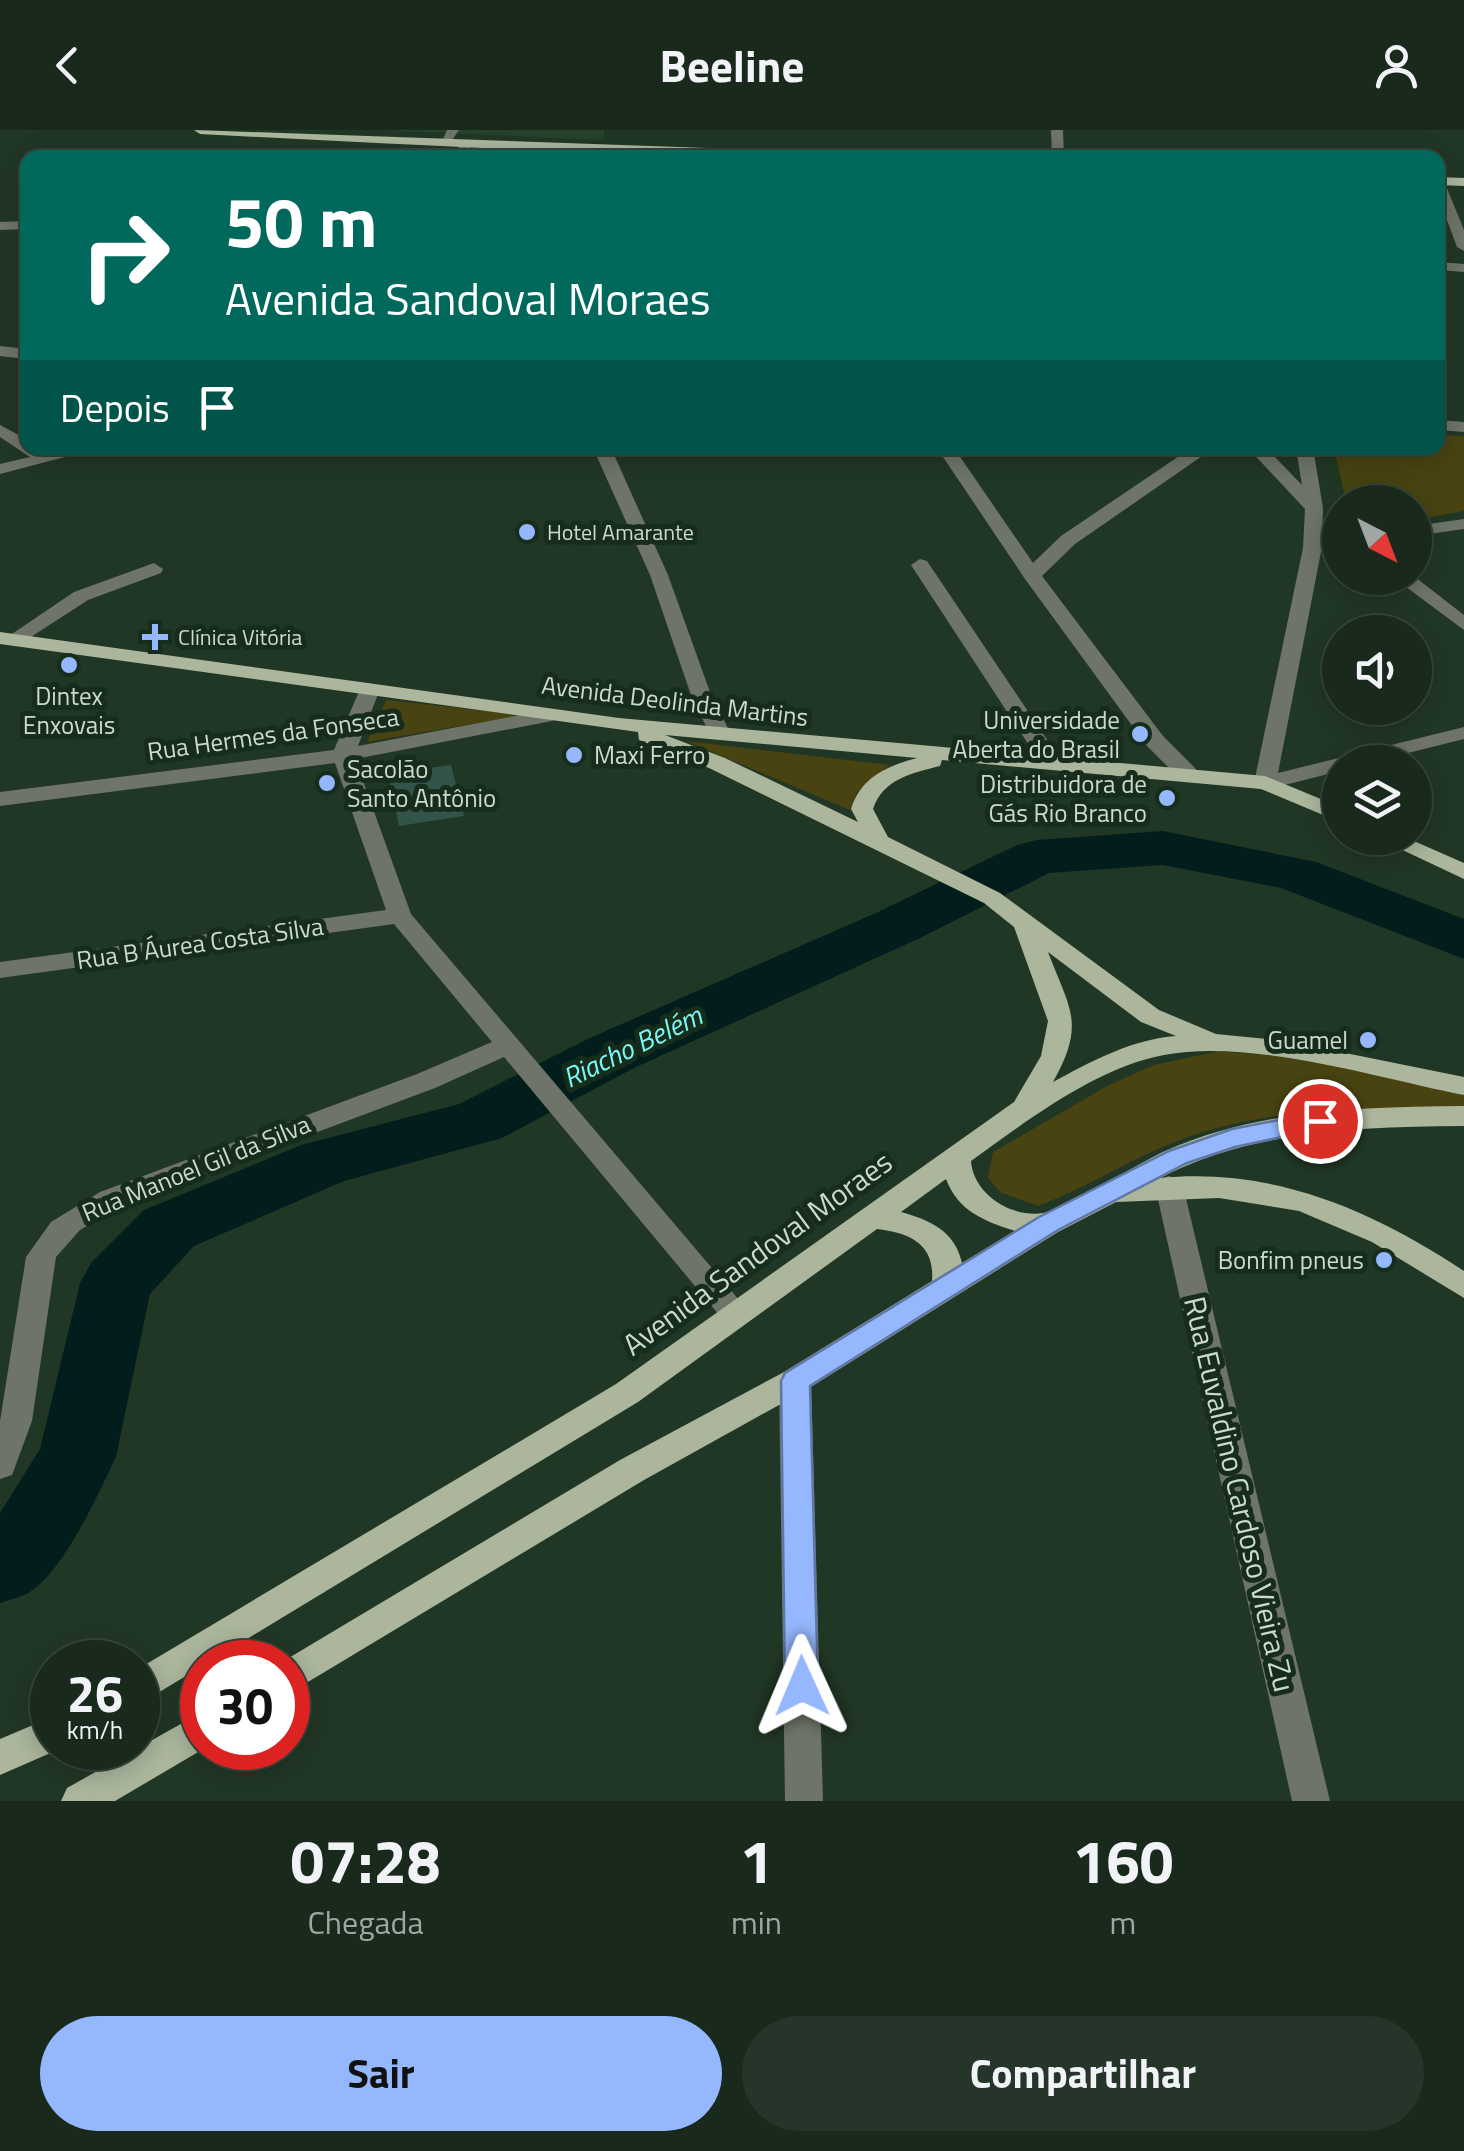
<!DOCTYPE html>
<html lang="pt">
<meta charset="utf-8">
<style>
body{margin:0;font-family:"Titillium Web",sans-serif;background:#263529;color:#f1f3f6;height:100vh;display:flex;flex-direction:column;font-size:38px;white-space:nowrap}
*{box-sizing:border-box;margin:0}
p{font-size:32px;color:#9fa6a3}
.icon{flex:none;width:55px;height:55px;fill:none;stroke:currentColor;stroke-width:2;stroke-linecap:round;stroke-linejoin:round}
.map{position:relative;height:1671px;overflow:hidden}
.details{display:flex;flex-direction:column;background:#19291c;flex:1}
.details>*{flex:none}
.top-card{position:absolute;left:20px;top:20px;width:1425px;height:305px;border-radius:20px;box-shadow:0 5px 25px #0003,0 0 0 2px #37453b;background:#00695c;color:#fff;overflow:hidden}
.needle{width:65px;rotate:138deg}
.buttons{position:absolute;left:1322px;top:355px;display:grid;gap:20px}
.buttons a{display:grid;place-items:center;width:110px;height:110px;border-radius:50%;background:#19291c;box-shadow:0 5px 25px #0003,0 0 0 2px #37453b;font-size:50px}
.speed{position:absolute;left:30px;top:1510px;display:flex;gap:20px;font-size:50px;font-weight:700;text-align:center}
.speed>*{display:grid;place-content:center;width:130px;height:130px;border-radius:50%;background:#19291c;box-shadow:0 5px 25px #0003,0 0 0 2px #37453b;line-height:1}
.speed small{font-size:25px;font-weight:400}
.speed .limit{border:15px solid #d22;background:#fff;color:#111}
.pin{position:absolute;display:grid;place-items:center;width:85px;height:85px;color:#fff;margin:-42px;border:5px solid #fff;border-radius:50%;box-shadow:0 2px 10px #0007}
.me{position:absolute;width:110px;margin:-55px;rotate:359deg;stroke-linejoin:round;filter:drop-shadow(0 0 8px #0008)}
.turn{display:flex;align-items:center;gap:35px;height:210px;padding:0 40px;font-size:45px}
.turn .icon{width:130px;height:130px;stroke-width:2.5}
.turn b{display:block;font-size:70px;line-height:85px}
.then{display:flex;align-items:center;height:95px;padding:0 40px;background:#0003;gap:20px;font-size:38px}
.eta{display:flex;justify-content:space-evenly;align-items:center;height:170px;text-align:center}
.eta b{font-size:60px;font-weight:700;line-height:70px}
.primary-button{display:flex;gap:20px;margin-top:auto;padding:20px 40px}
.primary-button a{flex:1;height:115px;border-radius:60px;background:#94b7fd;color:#111;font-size:40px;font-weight:700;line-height:115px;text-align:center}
.primary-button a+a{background:#263529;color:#f1f3f6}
header{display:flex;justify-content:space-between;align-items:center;height:130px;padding:0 40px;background:#19291c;font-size:45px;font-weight:700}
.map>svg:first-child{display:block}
.built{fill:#25422b}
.green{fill:#484311}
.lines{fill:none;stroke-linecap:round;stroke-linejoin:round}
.river{fill:#031d1d;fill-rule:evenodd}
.building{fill:#33544a}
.minor{fill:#6e7468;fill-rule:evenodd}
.major{fill:#abb69d;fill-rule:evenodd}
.route{fill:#94b7fd;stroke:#6077a4;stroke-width:2.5}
.poi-dot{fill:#94b7fd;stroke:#172d1c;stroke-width:4}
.labels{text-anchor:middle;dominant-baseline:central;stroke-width:10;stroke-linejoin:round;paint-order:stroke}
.far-poi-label{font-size:22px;fill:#ccd9ce;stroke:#172d1c;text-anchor:start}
.poi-label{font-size:25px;fill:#ccd9ce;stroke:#172d1c;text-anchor:end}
.street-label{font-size:25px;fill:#ccd9ce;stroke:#172d1c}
.water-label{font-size:28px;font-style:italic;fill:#7bf6f6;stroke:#172d1c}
.near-street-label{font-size:30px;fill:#ccd9ce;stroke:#172d1c}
</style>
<header><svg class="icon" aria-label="back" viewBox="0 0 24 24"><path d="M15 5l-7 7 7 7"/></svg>Beeline<svg class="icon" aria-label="person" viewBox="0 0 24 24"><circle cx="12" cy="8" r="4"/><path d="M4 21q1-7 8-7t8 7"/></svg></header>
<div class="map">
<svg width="1464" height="1671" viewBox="0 0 1464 1671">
<rect width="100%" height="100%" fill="#213725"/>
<!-- built -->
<path class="built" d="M378,0h226v10z"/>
<!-- green -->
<g class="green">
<path d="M1438,305l26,1v75l-49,9v-18h-59l-12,-9 -10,-45h104z"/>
<path d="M386,570l137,15 -156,27z"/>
<path d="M686,611l204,24 -33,27 -7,18z"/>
<path d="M1219,921l60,5 185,34v19c-102,0 -206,-4 -301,38 -43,18 -81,43 -125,59l-38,-14 -12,-14 5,-26 116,-67 45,-20z"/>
</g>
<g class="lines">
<!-- river -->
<path class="river" d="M1163,701l153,31 148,57v40l-183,-71 -118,-23 -114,8 -129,65 -284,129 -134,71 -158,43 -150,65 -44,48 -34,163c-19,39 -50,110 -86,135 -8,5 -21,8 -30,11v-90l40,-64 40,-166 11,-20 53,-53 157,-65 158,-41 133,-67 286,-125 139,-67 20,-5z"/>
</g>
<!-- building -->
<path class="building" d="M451,635l13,51 -65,10 -11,-52z"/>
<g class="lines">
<!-- minor -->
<g class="minor">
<path d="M447,0h12l-11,16h-8z"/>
<path d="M1051,0h12l1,28h-12z"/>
<path d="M463,10l4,1 9,17h-13l-6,-14z"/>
<path d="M1438,47l6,4 20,49v21l-7,-4 -19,-51z"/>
<path d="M28,91v8l-28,1v-8z"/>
<path d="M1438,132l26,2v8l-26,-2z"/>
<path d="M0,216l28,3v10l-28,-3z"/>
<path d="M1438,290l26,2v10l-26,-2z"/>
<path d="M0,295l28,15v8l19,5 23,-5h29l-99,26v-10l30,-7 -30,-20z"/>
<path d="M593,318h18l57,127 43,120 20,39 -3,5h-16l-21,-44 -41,-120z"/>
<path d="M937,318h17l79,115 28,-27 130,-88h15l-1,6 -130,90 -33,32 121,160 32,32 3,5 -3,5h-16l-32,-32 -122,-167z"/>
<path d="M1248,318h18l36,37 -6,-37h17l10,60 -1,33 18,-4v12l-19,3 -43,221 186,-46v12l-92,23h-32v9l-75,19 -8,-2 -3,-5 49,-235 2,-39z"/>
<path d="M1464,389v10l-49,7v-10z"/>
<path d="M920,429l7,2 135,201 -3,5h-16l-3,-5 -129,-197z"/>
<path d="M154,433l9,6 -2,4 -73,27 -68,44 -7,2 -10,-6 71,-48z"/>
<path d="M1415,447l49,38v15l-70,-52z"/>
<path d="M370,553l10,6 -22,57 194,-37 11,6 -11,6 -197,38 56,155 340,400 -4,8 -11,4 -11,-4 -221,-265 -69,31 -315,118 -40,24 -24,27 -24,164 -20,54 -12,4v-58l26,-164 25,-35 49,-30 317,-118 75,-32 -98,-118 -394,54v-16l386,-52 -51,-147 -335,43v-14l334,-42 26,-61z"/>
<path d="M1169,1046l10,3 4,7 147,615h-38l-137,-615 4,-7z"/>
<path d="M795,1238l11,4 5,9 12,420h-38l-6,-420 5,-9z"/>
</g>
<!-- major -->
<g class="major">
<path d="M194,0l686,24 6,4c-229,0 -457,-12 -686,-24z"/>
<path d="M1438,47l26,1v8l-26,-1z"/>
<path d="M0,502l619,86 646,58 75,31v15l-79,-33 -319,-29 -2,6c-28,7 -57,13 -67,43l15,28 112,56 159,117 57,24 70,7 178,36v18c-86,-17 -214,-57 -300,-40 -67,12 -139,67 -193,106 2,32 39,57 72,52 25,-4 93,-49 122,-62 95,-42 198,-44 299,-45v20c-105,1 -208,3 -304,52 113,-11 212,32 304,93v27l-92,-56 -73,-31 -80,-13 -103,4 -58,30 -252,158 -162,90 -356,214v-32h-6l338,-202 164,-88 148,-91c3,-37 -22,-48 -55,-52l-239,173 -500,303v-36l478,-285 398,-282 27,-46 7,-35 -34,-94 -30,-24 -275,-135 -70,-28 -1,-8 -638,-88zM665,605l252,23c-30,8 -56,19 -66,51l7,13 -133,-64zM1048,822l93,70 35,14c-44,3 -86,26 -123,46 33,-59 17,-72 -5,-130zM946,1049c12,32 38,42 69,52l-53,32c-7,-32 -32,-43 -61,-51z"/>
<path d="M1377,708h30l57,25v16z"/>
<path d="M202,1582l3,36 -90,53h-54l6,-13z"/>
<path d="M52,1587v31h10l-62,27v-36z"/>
</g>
</g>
<!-- route -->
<path class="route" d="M1320,982l9,3 4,6 -4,6 -94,20 -48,16 -129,67 -248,156 8,300 -5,11 -11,5 -12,-5 -5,-11 -4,-305 4,-8 254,-156 130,-66 63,-22z"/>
<!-- markers -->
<g class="poi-dot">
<circle cx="527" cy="402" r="10"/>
<path d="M150 492h10v10h10v10h-10v10h-10v-10h-10v-10h10z"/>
<circle cx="69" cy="535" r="10"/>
<circle cx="1140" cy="604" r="10"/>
<circle cx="574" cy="625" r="10"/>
<circle cx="327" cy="653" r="10"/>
<circle cx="1167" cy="668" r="10"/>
<circle cx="1368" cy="910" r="10"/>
<circle cx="1384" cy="1130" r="10"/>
</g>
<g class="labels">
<!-- far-poi labels -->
<g class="far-poi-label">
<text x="547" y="402">Hotel Amarante</text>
<text x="178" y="507">Clínica Vitória</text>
</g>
<!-- poi labels -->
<g class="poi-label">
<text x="69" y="566" text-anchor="middle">Dintex<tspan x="69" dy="29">Enxovais</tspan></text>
<text x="1120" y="590">Universidade<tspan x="1120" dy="29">Aberta do Brasil</tspan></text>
<text x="594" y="625" text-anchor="start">Maxi Ferro</text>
<text x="347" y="639" text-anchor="start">Sacolão<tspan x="347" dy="29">Santo Antônio</tspan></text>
<text x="1147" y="654">Distribuidora de<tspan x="1147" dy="29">Gás Rio Branco</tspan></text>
<text x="1348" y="910">Guamel</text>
<text x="1364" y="1130">Bonfim pneus</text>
</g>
<!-- street labels -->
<g class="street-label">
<text transform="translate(675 571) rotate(7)">Avenida Deolinda Martins</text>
<text transform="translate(273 604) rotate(-8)">Rua Hermes da Fonseca</text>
<text transform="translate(200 813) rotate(-8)">Rua B Áurea Costa Silva</text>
<text transform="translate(196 1038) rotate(-22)">Rua Manoel Gil da Silva</text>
</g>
<!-- water labels -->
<g class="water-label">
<text transform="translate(632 916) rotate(-26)">Riacho Belém</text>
</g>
<!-- near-street labels -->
<g class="near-street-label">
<text transform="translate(757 1123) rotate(-36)">Avenida Sandoval Moraes</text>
<text transform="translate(1240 1364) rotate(77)">Rua Euvaldino Cardoso Vieira Zu</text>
</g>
</g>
</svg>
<div class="buttons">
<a><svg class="needle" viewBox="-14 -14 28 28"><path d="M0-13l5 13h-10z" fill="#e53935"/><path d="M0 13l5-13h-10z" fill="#9fa6a3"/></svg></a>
<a><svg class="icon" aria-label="sound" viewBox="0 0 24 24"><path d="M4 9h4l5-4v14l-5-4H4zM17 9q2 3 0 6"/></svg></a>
<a><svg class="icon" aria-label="layers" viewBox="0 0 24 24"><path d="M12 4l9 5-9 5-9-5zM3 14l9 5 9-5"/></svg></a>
</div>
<div class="speed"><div>26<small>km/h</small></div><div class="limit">30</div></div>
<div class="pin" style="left:1320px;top:991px;background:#d93025"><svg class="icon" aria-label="arrive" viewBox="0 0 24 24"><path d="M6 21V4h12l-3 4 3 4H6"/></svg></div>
<svg class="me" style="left:802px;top:1556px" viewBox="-20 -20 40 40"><path d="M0-17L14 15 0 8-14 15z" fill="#94b7fd" stroke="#fff" stroke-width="4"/></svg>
<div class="top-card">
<div class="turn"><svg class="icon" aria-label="right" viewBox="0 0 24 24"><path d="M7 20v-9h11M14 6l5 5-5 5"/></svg><div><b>50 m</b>Avenida Sandoval Moraes</div></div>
<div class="then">Depois<svg class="icon" aria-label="arrive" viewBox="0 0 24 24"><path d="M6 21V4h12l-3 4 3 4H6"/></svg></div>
</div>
</div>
<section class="details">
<div class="eta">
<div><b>07:28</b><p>Chegada</p></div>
<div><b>1</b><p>min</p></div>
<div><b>160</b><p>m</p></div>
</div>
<div class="primary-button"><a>Sair</a><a>Compartilhar</a></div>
</section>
